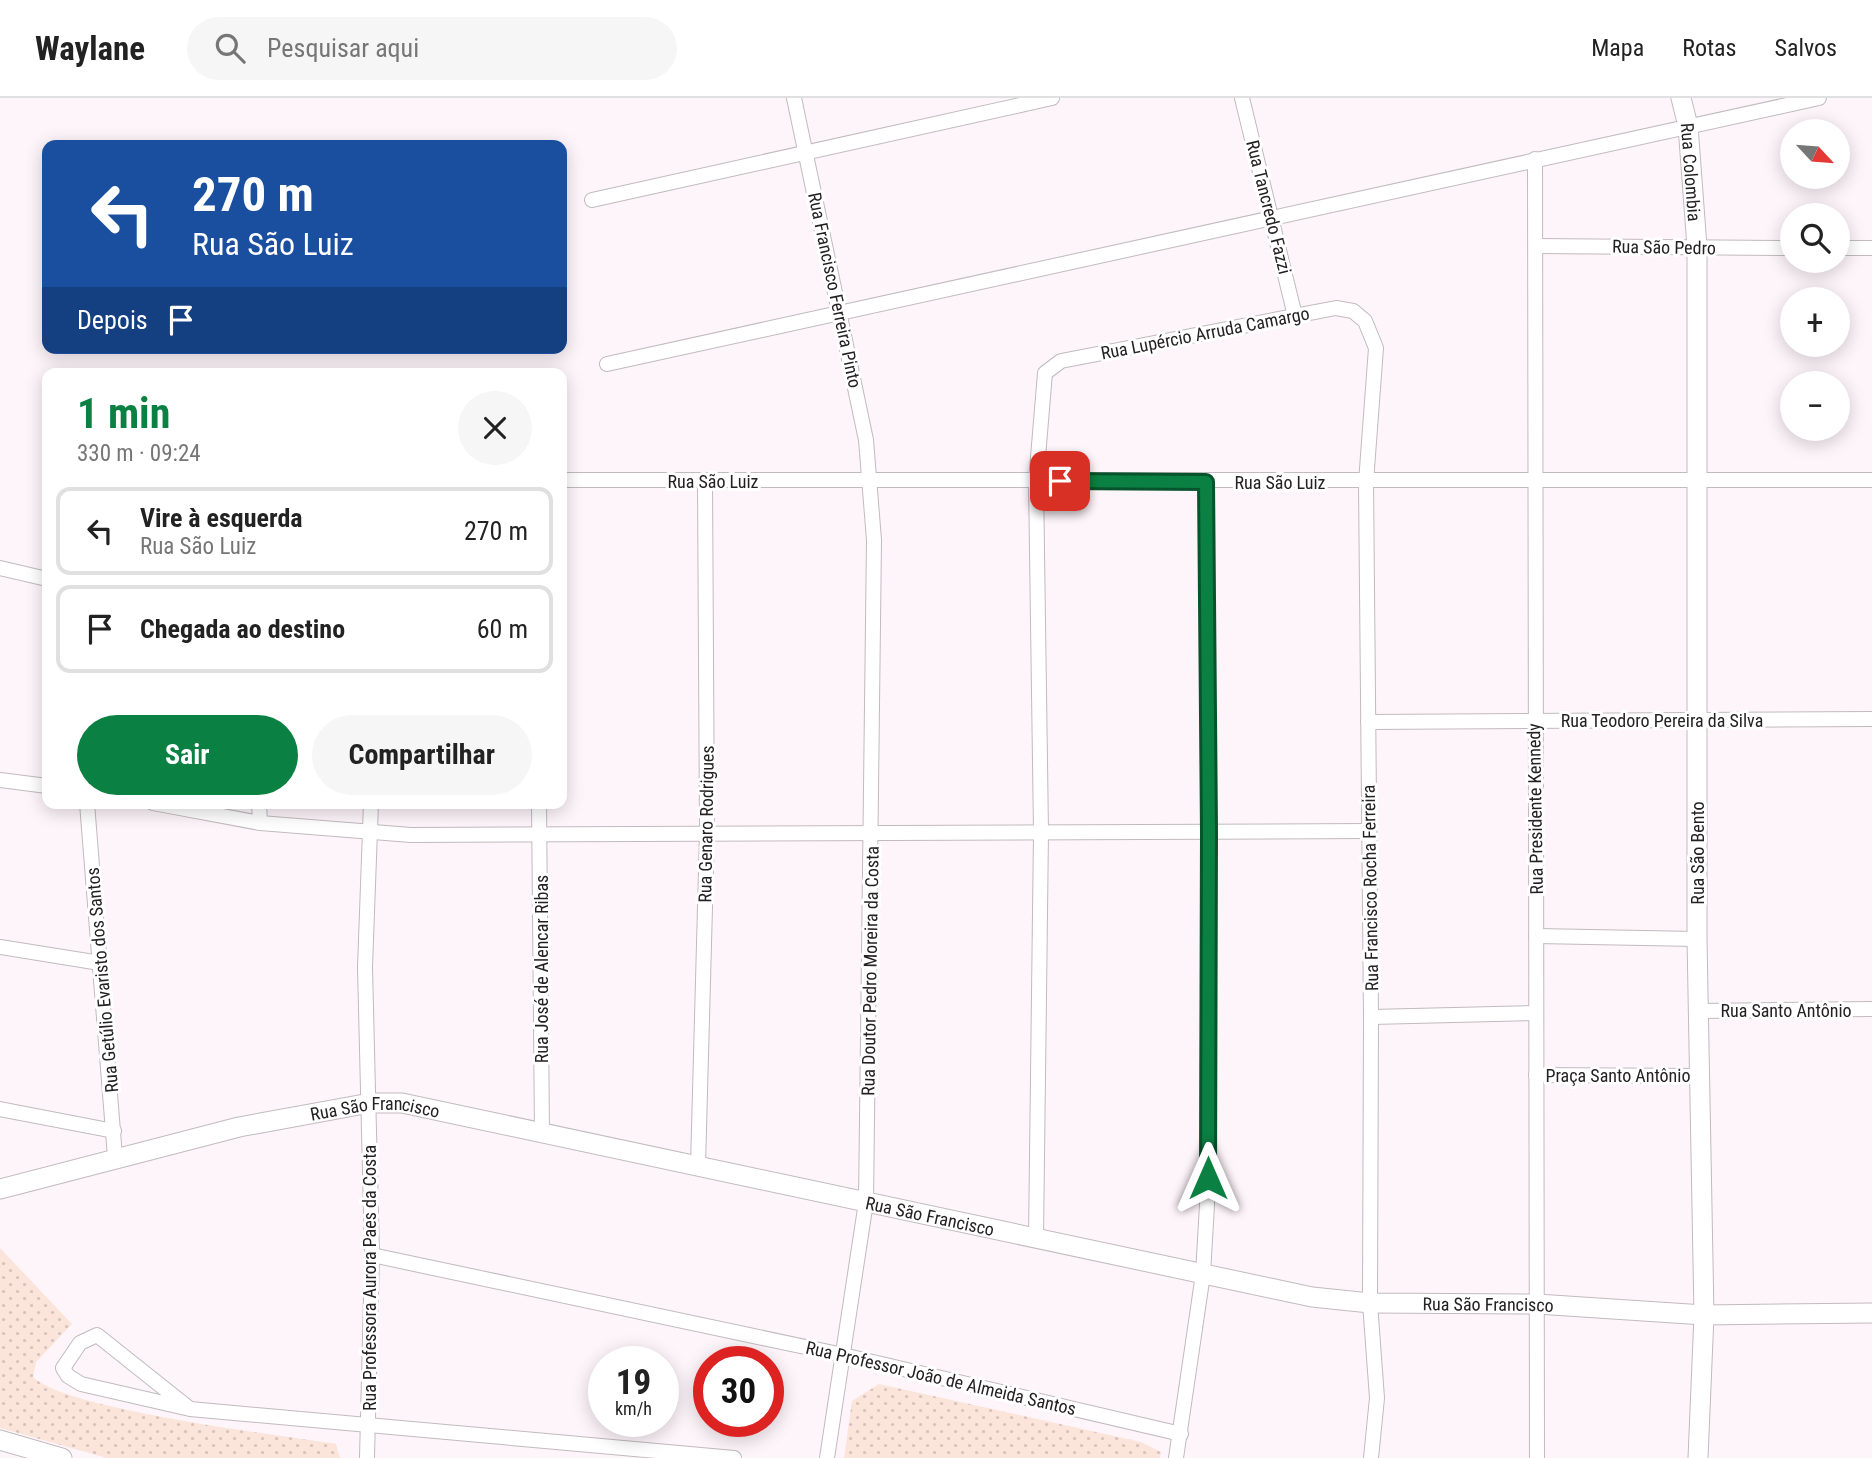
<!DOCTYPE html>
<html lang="pt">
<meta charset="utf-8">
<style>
body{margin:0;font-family:"Roboto Condensed",sans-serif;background:#f6f6f6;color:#222;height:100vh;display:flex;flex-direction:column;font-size:26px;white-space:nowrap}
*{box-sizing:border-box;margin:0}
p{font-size:23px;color:#767676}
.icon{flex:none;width:38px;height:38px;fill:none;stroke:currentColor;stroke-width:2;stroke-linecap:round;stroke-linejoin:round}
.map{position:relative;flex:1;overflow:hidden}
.sheet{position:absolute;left:42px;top:270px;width:525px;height:441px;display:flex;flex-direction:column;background:#fff;border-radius:14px;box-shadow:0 4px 18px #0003}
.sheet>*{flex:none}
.hud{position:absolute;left:42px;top:42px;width:525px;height:214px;border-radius:14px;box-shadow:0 4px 18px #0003;background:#1a4fa0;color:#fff;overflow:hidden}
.needle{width:46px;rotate:116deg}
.controls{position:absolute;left:1780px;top:21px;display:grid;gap:14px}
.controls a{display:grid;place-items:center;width:70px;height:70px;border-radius:50%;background:#fff;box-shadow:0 4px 18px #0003;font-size:35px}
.speed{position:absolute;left:588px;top:1248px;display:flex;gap:14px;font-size:35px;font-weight:700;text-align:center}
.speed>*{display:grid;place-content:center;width:91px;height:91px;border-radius:50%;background:#fff;box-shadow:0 4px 18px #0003;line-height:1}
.speed small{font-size:18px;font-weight:400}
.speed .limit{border:10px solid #d22;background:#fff;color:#111}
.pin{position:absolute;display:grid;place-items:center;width:60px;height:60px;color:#fff;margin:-30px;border-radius:14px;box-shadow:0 4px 10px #0006}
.me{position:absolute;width:77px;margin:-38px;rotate:0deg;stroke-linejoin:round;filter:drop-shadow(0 0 5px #0008)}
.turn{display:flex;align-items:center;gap:24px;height:147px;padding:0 35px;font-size:32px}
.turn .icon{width:91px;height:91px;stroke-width:2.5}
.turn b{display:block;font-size:49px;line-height:60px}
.then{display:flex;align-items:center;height:66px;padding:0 35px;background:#0003;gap:14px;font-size:26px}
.round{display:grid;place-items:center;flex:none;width:74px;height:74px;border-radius:37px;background:#f6f6f6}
.overview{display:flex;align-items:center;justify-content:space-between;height:119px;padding:0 35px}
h1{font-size:42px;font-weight:700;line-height:52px;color:#0b8043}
.action{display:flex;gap:14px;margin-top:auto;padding:14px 35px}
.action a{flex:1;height:80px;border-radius:42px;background:#0b8043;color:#fff;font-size:28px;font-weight:700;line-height:80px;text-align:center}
.action a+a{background:#f6f6f6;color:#222}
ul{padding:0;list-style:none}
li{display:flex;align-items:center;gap:21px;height:88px;margin:0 14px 10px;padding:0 21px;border:4px solid #e0e0e0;border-radius:14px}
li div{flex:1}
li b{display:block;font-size:26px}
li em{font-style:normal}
header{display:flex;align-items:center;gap:42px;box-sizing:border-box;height:98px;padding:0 35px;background:#fff;border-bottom:2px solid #e0e0e0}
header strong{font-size:33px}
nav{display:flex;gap:38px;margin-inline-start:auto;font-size:24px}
.search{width:490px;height:63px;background:#f6f6f6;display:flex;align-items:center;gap:18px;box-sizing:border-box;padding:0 24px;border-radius:38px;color:#767676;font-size:26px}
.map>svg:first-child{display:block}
.grass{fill:url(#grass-dots)}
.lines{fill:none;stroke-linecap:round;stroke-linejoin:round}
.street-casing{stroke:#c2babe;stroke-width:16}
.secondary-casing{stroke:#c2babe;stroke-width:21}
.street{stroke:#fff;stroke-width:14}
.secondary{stroke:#fff;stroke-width:19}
.route-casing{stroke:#07532c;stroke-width:18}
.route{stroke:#0b8043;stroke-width:12}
.labels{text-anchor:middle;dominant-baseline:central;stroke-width:6;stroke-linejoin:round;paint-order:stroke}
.street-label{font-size:18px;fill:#242123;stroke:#fff}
</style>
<header>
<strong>Waylane</strong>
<div class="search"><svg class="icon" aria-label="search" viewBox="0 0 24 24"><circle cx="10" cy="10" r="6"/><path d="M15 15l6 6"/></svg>Pesquisar aqui</div>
<nav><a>Mapa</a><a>Rotas</a><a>Salvos</a></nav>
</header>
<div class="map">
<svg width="1872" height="1360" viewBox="0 0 1872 1360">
<defs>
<pattern id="grass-dots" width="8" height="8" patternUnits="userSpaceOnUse" patternTransform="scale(1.75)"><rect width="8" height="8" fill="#fbe4da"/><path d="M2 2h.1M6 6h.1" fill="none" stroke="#d7c3bb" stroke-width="1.8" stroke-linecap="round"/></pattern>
</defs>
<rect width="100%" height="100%" fill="#fef5fa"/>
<!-- grass -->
<g class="grass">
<path d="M0,1150l72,76 -36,38 -3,15c34,33 246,58 303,67l4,14h-233l-107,-30z"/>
<path d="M879,1286l262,58 20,10 -1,6h-316l8,-57z"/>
</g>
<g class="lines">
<defs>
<g id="street">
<path d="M794,0l72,342 8,100 -8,662 -39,256"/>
<path d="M1242,0l53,218"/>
<path d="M1535,61l2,1299"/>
<path d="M592,102l460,-102"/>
<path d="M1536,148l256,2"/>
<path d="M1838,150h34"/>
<path d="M607,266l1212,-266"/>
<path d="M562,382h1310"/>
<path d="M0,470l47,11"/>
<path d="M1368,624l504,-3"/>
<path d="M0,682l47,6"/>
<path d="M87,705l28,354"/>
<path d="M153,705l107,20 151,12 958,-4"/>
<path d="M259,705l1,20"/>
<path d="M539,705l3,331"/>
<path d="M1536,838l161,3"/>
<path d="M0,849l100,16"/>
<path d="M1701,913l171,-2"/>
<path d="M1371,919l164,-4"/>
<path d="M1536,977l165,1"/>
<path d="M0,1011l114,22"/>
<path d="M698,1068l9,-333 -2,-352"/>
<path d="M1036,1141l5,-407 -5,-351 9,-108 16,-12 275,-53 17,3 12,10 11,27 -10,134 5,535 -1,286 7,95 -6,60"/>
<path d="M372,1157l471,100 338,79"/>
<path d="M190,1311l-93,-74 -17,8 -17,25 5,8 13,8 109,25 544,49"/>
<path d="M367,1360l5,-203 -7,-288 6,-164"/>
<path d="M1176,1360l27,-184 4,-69 2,-373 -3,-350"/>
</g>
<g id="secondary">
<path id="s1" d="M1681,0l7,28 9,121v692l7,376 -6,143"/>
<path id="s2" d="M0,1091l239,-62 131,-24h32l910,194 58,6 167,1 167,11 168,-2"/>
<path d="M0,1342l62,18"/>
</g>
</defs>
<!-- street casing -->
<use href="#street" class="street-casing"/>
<!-- secondary casing -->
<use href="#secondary" class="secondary-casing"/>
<!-- street -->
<use href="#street" class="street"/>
<!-- secondary -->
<use href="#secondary" class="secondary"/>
</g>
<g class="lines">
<defs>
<path id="route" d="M1060,383l146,1 3,350 -1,346"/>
</defs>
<!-- route casing -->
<use href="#route" class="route-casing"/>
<!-- route -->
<use href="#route" class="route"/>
</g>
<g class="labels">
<!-- street labels -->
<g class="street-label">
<text stroke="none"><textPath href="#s1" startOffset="75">Rua Colombia</textPath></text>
<text transform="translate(1269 109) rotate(76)">Rua Tancredo Fazzi</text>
<text transform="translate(1664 149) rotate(1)">Rua São Pedro</text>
<text transform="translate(835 192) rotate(78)">Rua Francisco Ferreira Pinto</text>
<text transform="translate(1205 235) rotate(-11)">Rua Lupércio Arruda Camargo</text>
<text x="713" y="383">Rua São Luiz</text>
<text x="1280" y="384">Rua São Luiz</text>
<text x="1662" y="622">Rua Teodoro Pereira da Silva</text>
<text transform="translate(1535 711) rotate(-91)">Rua Presidente Kennedy</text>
<text transform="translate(706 726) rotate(-89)">Rua Genaro Rodrigues</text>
<text transform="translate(1697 755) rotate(-90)">Rua São Bento</text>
<text transform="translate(1370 790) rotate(-91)">Rua Francisco Rocha Ferreira</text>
<text transform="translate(541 871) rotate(-90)">Rua José de Alencar Ribas</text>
<text transform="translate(870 873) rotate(-89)">Rua Doutor Pedro Moreira da Costa</text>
<text transform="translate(102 882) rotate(-95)">Rua Getúlio Evaristo dos Santos</text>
<text x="1786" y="912">Rua Santo Antônio</text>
<text x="1618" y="977">Praça Santo Antônio</text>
<text stroke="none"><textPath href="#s2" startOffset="385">Rua São Francisco</textPath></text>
<text stroke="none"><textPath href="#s2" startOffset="952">Rua São Francisco</textPath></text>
<text transform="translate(369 1180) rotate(-90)">Rua Professora Aurora Paes da Costa</text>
<text stroke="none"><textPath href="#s2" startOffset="1519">Rua São Francisco</textPath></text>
<text transform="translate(941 1280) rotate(13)">Rua Professor João de Almeida Santos</text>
</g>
</g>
</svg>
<div class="controls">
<a><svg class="needle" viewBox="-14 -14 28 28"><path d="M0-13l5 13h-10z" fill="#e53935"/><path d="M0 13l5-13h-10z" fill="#767676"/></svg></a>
<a><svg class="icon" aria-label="search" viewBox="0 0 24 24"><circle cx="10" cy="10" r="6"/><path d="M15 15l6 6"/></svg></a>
<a>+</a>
<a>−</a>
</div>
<div class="speed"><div>19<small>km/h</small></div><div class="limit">30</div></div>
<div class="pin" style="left:1060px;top:383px;background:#d93025"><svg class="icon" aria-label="arrive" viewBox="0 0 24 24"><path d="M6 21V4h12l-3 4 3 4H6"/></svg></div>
<svg class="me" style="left:1208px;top:1080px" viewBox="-20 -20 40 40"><path d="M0-17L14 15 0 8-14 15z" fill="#0b8043" stroke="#fff" stroke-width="4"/></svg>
<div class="hud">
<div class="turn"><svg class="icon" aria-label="left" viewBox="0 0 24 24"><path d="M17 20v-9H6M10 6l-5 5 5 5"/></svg><div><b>270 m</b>Rua São Luiz</div></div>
<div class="then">Depois<svg class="icon" aria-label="arrive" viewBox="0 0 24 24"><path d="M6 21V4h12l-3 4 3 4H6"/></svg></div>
</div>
<section class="sheet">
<div class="overview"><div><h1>1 min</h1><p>330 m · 09:24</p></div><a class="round"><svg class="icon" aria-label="close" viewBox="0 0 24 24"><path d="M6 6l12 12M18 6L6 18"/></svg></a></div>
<ul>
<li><svg class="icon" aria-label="left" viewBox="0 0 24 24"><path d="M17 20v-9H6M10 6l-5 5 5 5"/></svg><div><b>Vire à esquerda</b><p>Rua São Luiz</p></div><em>270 m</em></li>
<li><svg class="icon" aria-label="arrive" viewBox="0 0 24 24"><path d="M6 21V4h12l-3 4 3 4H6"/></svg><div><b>Chegada ao destino</b></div><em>60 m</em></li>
</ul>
<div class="action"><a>Sair</a><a>Compartilhar</a></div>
</section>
</div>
